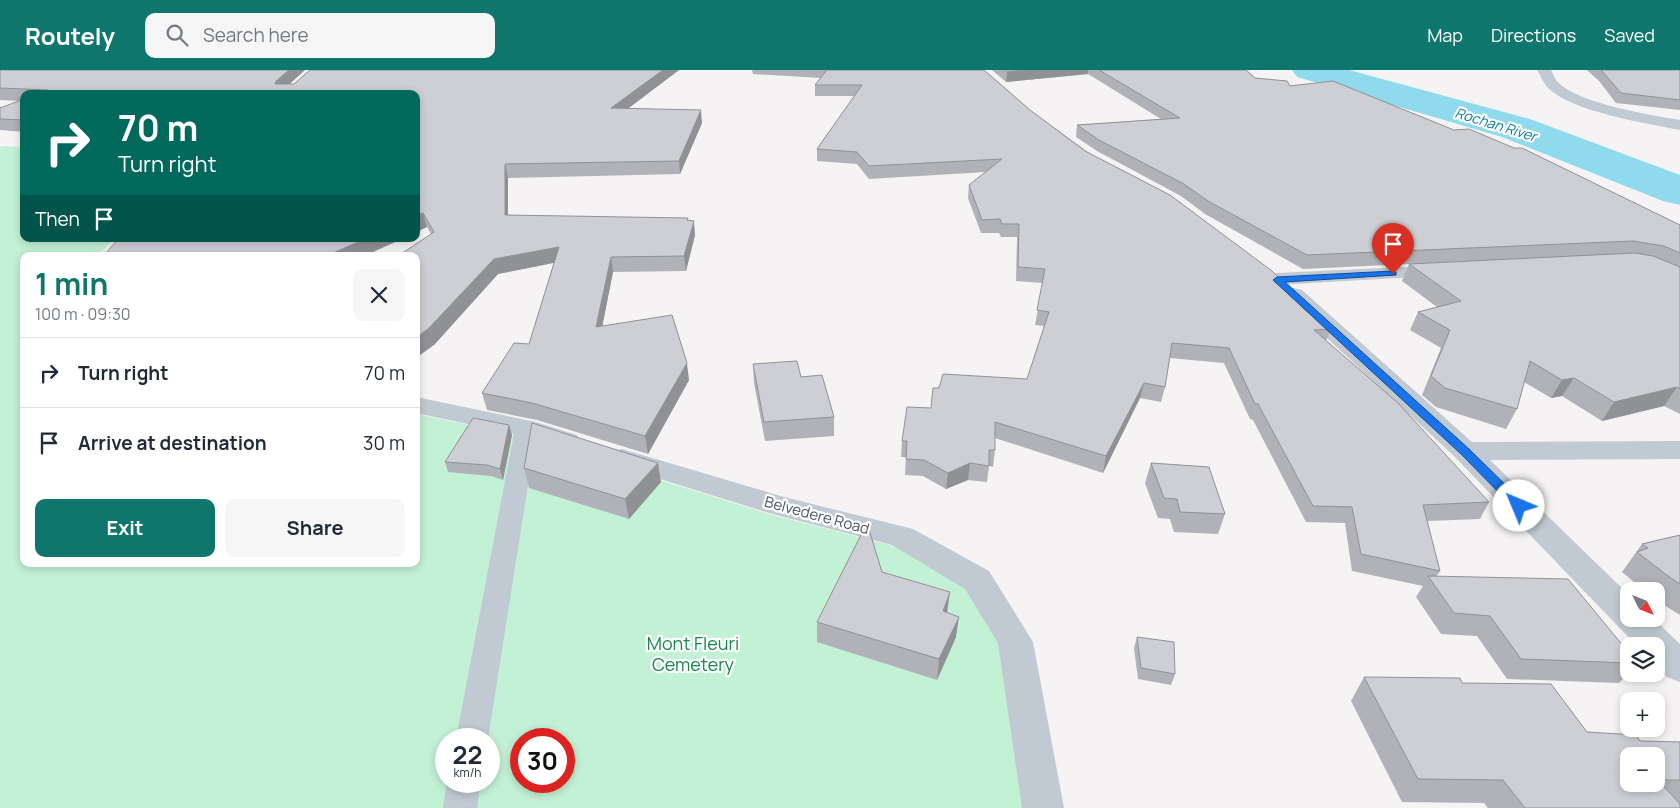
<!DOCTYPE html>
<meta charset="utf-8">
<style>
body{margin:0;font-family:Manrope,sans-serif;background:#f6f6f7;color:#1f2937;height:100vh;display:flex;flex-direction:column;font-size:19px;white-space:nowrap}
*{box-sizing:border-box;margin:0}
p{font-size:16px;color:#747a83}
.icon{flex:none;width:28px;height:28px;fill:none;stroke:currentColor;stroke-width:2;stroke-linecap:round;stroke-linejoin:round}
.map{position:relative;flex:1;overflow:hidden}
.sheet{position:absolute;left:20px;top:182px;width:400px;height:315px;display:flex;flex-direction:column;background:#fff;border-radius:10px;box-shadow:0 2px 8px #0003}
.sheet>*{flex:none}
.top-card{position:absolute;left:20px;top:20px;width:400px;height:152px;border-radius:10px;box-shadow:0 2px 8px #0003;background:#00695c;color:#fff;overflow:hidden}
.needle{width:32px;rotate:132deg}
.fabs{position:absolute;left:1620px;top:512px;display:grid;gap:10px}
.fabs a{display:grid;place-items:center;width:45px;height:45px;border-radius:10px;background:#fff;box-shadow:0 2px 8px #0003;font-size:25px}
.speed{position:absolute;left:435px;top:658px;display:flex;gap:10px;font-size:25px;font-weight:700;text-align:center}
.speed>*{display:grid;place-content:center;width:65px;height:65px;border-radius:50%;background:#fff;box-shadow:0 2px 8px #0003;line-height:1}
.speed small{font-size:12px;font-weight:400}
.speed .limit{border:8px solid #d22;background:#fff;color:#111}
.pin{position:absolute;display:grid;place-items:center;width:42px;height:42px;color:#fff;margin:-51px -21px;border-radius:50% 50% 50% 0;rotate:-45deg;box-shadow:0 0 5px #0007}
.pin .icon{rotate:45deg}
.me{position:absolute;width:55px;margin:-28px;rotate:315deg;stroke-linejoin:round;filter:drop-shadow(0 0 4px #0008)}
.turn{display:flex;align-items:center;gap:18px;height:105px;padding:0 15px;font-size:22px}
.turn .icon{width:65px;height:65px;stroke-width:2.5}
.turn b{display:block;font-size:35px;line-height:42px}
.then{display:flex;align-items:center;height:48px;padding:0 15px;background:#0003;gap:10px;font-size:19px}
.round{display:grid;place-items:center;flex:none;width:52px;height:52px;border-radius:10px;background:#f6f6f7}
.summary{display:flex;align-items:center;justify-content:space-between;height:85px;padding:0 15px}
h1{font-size:30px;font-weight:700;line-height:38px;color:#0f766e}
.cta{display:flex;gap:10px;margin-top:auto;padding:10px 15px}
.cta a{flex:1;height:58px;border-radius:10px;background:#0f766e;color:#fff;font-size:20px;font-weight:700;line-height:58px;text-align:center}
.cta a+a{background:#f6f6f7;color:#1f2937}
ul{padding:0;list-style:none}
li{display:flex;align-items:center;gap:15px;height:70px;padding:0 15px;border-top:1px solid #e0e1e3}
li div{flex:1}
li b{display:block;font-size:19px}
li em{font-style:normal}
header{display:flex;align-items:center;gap:30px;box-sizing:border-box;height:70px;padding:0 25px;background:#0f766e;color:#fff}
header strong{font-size:24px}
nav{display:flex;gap:28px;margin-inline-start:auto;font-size:18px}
.search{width:350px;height:45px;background:#f6f6f7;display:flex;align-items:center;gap:12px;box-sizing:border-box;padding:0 18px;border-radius:10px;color:#747a83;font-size:19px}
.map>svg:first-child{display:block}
.green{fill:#c3f1d5;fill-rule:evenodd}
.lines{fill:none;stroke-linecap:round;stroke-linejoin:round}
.river{fill:#90daee;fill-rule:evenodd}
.service{fill:#c1cad2;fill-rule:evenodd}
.minor{fill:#c1cad2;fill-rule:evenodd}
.wall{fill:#b0b2b7}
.shaded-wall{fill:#909195}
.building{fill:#cdcfd5;stroke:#909195;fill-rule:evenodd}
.route{fill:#1a73e8;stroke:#114b97}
.labels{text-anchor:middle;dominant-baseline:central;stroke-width:4.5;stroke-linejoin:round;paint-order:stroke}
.far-water-label{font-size:14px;font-style:italic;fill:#0c7c9b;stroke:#fff}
.street-label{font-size:15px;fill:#4a5661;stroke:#fff}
.near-park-label{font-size:18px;fill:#17864f;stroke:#fff}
</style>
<header>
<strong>Routely</strong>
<div class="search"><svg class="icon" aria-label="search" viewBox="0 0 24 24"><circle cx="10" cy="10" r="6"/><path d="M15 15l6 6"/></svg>Search here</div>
<nav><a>Map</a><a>Directions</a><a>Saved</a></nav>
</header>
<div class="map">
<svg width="1680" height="738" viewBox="0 0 1680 738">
<rect width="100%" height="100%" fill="#f5f3f3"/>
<!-- green -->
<path class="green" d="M4,76l20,1v92h90l-17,17h-73v308h392v-150l96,20 260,81 157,40 66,58 28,195h-1023v-661zM446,669h43v42h-43zM521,669h43v42h-43z"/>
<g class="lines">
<!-- river -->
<path class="river" d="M1292,0h57l181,49 150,56v30l-17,-4 -161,-64 -205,-60z"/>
<!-- service -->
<g class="service">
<path d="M526,351l8,2 3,5 -49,311h-32l59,-311 3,-5z"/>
<path d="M447,711h34l-4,27h-34z"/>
</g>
<!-- minor -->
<g class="minor">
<path d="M1537,0h14c2,3 3,7 5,10 18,23 95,35 124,40v10c-34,-7 -109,-18 -133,-43 -4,-5 -6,-11 -10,-17z"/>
<path d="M1443,195l7,2 3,4 -3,4 -173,10 -8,-1 -3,-5 3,-5 8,-1z"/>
<path d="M1294,218l8,2 170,152 208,-1v18l-190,1 139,135v24h25l26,25v38l-13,-5 -11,-11v-20h-19l-182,-189 -169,-157 -3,-5 3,-5z"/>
<path d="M416,327l120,25 41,13 4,6 -4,6 -10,3 -47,-15 -104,-22z"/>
<path d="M622,379l162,48 129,32 76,42 44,71 31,166h-42l-24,-165 -33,-54 -73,-44 -123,-32 -157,-49 -4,-6 4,-6z"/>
</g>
</g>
<!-- wall -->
<g class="wall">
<path d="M0,0l294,14 16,-14h369l-51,38 74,15 -22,51 -172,4v37l180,6 7,14 -9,36 -73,1 -11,54 87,54 -41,74 -111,-34 -50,-10 -5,-17 47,-49 25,-81 -56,11 -64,71 -3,-111 -4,-7 -11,5v-138h-392v38l-24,-2v-22l20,-7 -20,-1z"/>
<path d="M752,0h232l46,40 301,219 -5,12 163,161 -9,17 -53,2 13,50 -4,6 193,76v19l-10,11 -112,-4 -30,-43 -36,-2 -25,-37 7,-11 -71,-15 -7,-48 -39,-1 -53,-102 -3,-1 -26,-56 -54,-5 -5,29 -4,15 -21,-4 -37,75 -108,-35v12l-2,17 -4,-1 -2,16 -19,-2 -22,9 -23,-13 -18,-1 1,-18h-5l1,-16 29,-33 8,-20 88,-9 17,-53 -9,-1 8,-42 -27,-2 1,-44h-16l-2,-4h-18l-13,-35 1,-13 17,-13 -117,7 -12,-15 -40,-3v-12l38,-53h-40v-11l6,-7 -68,-4z"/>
<path d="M992,0h254l9,8 35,8 390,139v189l-16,-8 -62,15 -40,-25 -11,2 -27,-16 -7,27 -11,20 -70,-22 -14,-12 19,-47 -31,-18 8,-18 19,-5 -35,-26 7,-17 -106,5 -98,-55 -24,-18 -84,-45 -21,-14 1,-12 84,-6 -73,-45 -82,8z"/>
<path d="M1587,0h93v40l-64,-7 -17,-22z"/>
<path d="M753,294l48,13 33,40v19l-69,5 -11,-58z"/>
<path d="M512,365l-9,45 -12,-4 -43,-4 -3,-10z"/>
<path d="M1151,393l74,51 -7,20 -44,-2 -4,-13 -12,-1 -13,-35z"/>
<path d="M524,398l137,14 -32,37 -100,-31z"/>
<path d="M1680,465v80l-24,-15v-9h-11l-23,-19 20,-28z"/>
<path d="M882,502l65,40 9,25 -19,43 -120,-38v-20z"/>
<path d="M1137,567l38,37 -4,11 -33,-6 -4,-31z"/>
<path d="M1364,607l98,6 125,49 53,9 40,1v66h-192l-4,-5 -82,-1 -51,-101z"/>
</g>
<!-- shaded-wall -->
<g class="shaded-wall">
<path d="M289,0h16l-25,23 -5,-9 1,-3z"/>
<path d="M663,0h16l-66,50 -2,-12z"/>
<path d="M1024,0h64v4l-82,8 1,-10z"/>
<path d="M701,40l1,13 -22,51 -1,-13z"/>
<path d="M505,94l3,14v51l-3,-14z"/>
<path d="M423,143l4,14 -11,5v-16z"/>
<path d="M694,151l1,14 -9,36 -2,-15z"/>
<path d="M365,169h37l-38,17h-38z"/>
<path d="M559,177l3,14 -64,13 -64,71 -18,13v-20l78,-79z"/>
<path d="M611,187l2,15 -14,71 -3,-16z"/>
<path d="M687,293l2,17 -41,74 -3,-18z"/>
<path d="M1574,308l-12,18 -11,2 11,-18z"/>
<path d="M1144,313l-4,15 -37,75 3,-17z"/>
<path d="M1677,317l-13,19 -62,15 12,-19z"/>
<path d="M509,355l3,10 -9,45 -3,-11z"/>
<path d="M658,393l3,19 -32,37 -4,-20z"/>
<path d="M970,393l-2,17 -22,9 2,-16z"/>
<path d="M950,522l-3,21 -4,-2z"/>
<path d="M959,547l-3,20 -19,43 2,-21z"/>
</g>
<!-- building -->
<g class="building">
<path d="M0,0h289l-13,11 -1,3h19l16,-14h353l-52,38 90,2 -22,51 -174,3v51l183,3 -1,2 7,1 -10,35 -73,1 -15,70 76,-12 15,48 -42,73 -113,-33 -50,-10 32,-50 15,1 30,-97 -65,12 -65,69 -13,10v-82h-18l36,-24 -11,-19 -7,3v-122h-377l9,-4 -48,-2z"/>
<path d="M827,0h157l46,40 55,41 85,44 102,76 59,58 -17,1 85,74 90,98 -66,3 17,66 -79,-17 -9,-47 -39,-1 -55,-102h-3l-26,-56 -57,-5 -7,44 -21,-4 -38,73 -111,-34v28h-6v16l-19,-3 -22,10 -24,-13 -18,-1 1,-18h-5l5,-34 24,1 2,-20h6l4,-14 84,5 22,-67 -12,-2 8,-41 -27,-2 1,-43h-17l-2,-5 -18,1 -13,-35 33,-26 -133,7 -12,-14 -40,-3 45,-64h-47z"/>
<path d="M1005,0h19l-17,2z"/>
<path d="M1099,0h147l9,8 32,3 3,5 43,-5 121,49 15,-1 45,19h8l158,77v28l-16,-7 -31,-5 -326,14 -99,-54 -24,-17 -85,-44 -22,-15 103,-7z"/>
<path d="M1601,0h79v30l-59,-7z"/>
<path d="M24,29v21l-24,-1v-11z"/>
<path d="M118,169h247l-39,17h-222l1,-2z"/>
<path d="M1635,183l18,3 27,11v122l-3,-2 -63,15 -40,-24 -12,2 -32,-19 -13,48 -72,-21 -14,-12 19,-46 -32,-18 43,-11 -52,-37z"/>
<path d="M797,291l4,16 21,-2 12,42 -70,5 -11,-58z"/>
<path d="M473,348l36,7 -9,44 -13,-4 -42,-3z"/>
<path d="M532,353l126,40 -33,36 -101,-31z"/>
<path d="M1151,393l58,4 16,47 -45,-2 -3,-13 -13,-1z"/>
<path d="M867,453l15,49 68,20 -7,19 16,6 -20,42 -122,-37z"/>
<path d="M1680,465v49l-12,-8 -31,-24 11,-4 -6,-4z"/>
<path d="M1428,506l140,3 61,74v10l-108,-4 -31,-43 -36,-3z"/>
<path d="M1137,567l37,5 1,32 -34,-6z"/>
<path d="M1364,607l96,1 2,5 89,1 36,48 49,3 4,6 40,1v38h-22l22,24v4h-155l-22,-28 -85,-1zM1629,686h27v28h-27z"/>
</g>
<!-- route -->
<path class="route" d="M1393,201l3,1v3l-111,7 184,167 55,54 2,3 -2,3h-9l-54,-55 -188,-174 4,-3z"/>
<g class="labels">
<!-- far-water labels -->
<g class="far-water-label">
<text transform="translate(1496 54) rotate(17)">Rochan River</text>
</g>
<!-- street labels -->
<g class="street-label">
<text transform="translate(817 445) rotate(15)">Belvedere Road</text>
</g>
<!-- near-park labels -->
<g class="near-park-label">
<text x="693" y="573">Mont Fleuri<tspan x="693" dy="21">Cemetery</tspan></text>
</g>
</g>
</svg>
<div class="fabs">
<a><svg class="needle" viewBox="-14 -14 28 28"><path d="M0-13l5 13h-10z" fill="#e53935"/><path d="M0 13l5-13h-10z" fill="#747a83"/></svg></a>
<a><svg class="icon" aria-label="layers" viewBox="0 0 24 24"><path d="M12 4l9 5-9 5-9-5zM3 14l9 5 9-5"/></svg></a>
<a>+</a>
<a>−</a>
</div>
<div class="speed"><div>22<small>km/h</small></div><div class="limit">30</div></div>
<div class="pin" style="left:1393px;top:204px;background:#d93025"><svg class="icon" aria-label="arrive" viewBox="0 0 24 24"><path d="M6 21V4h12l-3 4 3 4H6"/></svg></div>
<svg class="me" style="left:1519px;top:436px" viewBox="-20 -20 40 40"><circle r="19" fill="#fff"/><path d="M0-13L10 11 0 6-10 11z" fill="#1a73e8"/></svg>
<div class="top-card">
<div class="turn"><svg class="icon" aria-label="right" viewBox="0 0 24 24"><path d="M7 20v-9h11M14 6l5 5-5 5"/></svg><div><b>70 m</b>Turn right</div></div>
<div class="then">Then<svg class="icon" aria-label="arrive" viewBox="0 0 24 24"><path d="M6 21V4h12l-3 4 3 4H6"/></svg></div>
</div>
<section class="sheet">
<div class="summary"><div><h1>1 min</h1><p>100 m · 09:30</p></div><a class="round"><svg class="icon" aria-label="close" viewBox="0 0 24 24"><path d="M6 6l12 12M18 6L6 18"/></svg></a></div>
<ul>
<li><svg class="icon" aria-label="right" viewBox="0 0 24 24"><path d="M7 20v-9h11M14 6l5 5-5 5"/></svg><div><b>Turn right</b></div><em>70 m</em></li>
<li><svg class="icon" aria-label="arrive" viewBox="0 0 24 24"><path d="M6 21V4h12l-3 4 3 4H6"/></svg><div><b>Arrive at destination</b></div><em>30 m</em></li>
</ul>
<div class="cta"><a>Exit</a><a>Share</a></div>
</section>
</div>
